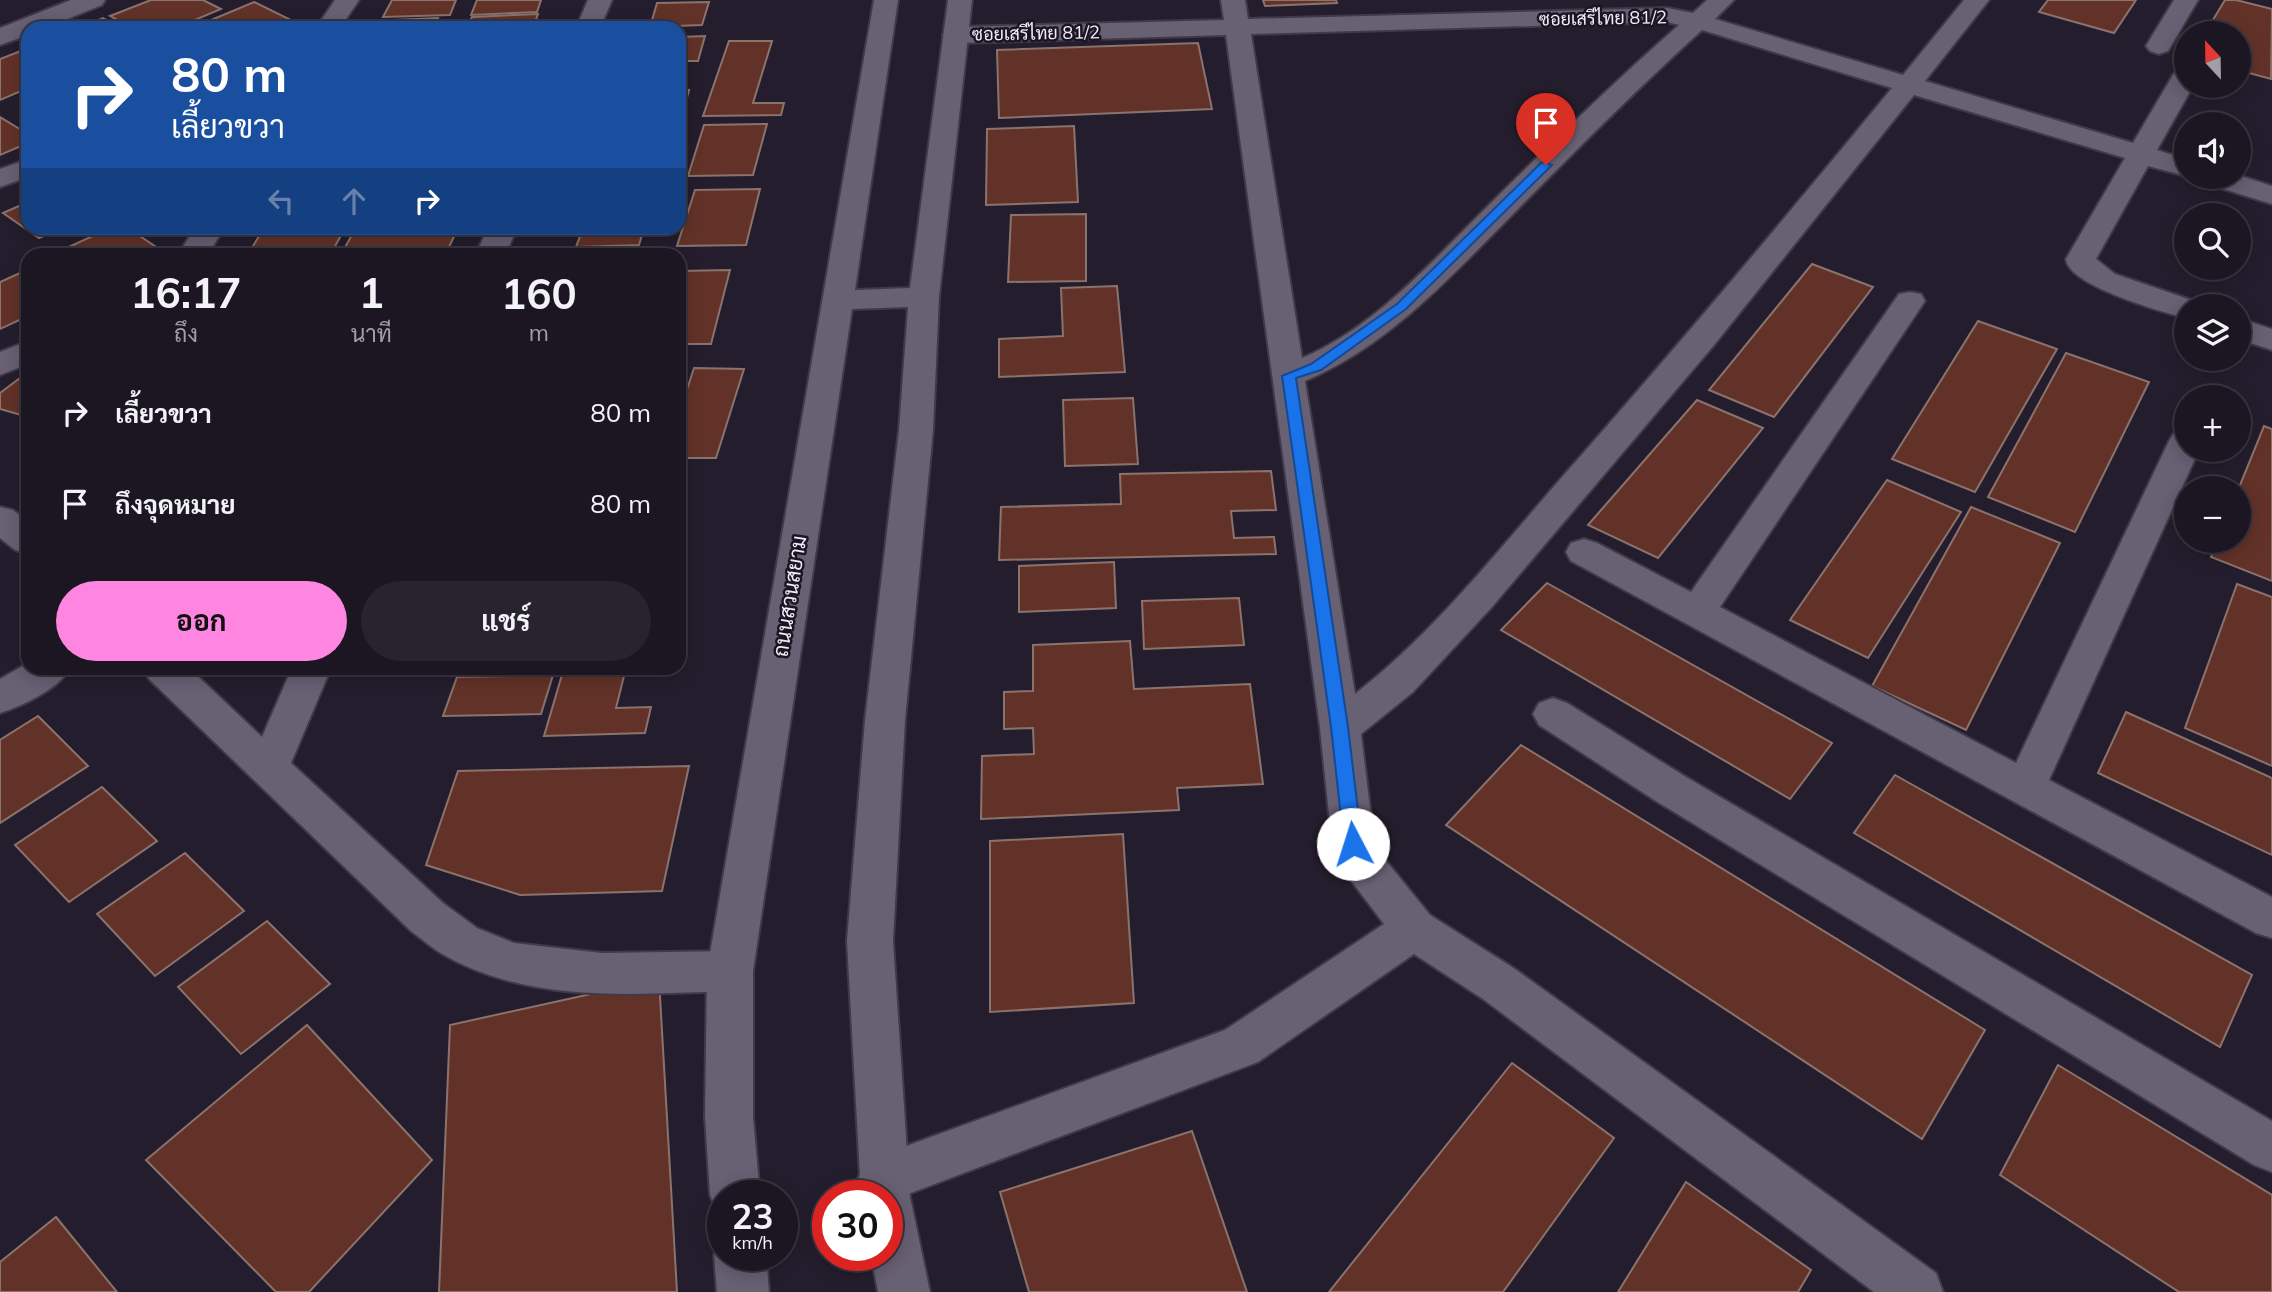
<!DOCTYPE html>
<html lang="th">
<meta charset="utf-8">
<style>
body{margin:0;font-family:Mulish,Sarabun,sans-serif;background:#28232f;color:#f1f3f6;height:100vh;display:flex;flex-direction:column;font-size:26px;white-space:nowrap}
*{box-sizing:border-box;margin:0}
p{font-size:23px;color:#a09fa5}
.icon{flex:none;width:38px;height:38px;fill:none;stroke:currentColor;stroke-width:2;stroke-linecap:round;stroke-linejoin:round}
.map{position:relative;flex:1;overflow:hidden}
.panel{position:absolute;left:21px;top:248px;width:665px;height:427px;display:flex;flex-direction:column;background:#1b1622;border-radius:21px;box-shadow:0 4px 18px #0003,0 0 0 2px #393540}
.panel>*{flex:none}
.guide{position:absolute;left:21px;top:21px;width:665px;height:214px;border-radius:21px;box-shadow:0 4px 18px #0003,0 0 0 2px #393540;background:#1a4fa0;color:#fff;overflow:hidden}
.needle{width:46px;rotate:338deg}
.controls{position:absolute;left:2174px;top:21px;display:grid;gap:14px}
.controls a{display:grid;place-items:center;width:77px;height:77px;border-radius:50%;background:#1b1622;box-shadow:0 4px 18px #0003,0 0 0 2px #393540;font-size:35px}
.speed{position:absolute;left:707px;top:1180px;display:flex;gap:14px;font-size:35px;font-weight:700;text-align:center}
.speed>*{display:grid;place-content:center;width:91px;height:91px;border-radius:50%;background:#1b1622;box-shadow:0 4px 18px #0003,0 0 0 2px #393540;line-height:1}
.speed small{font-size:18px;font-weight:400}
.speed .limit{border:10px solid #d22;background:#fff;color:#111}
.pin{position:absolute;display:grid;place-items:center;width:60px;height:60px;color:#fff;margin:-72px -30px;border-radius:50% 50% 50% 0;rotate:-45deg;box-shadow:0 0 7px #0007}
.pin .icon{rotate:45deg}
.me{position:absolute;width:77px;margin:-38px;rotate:355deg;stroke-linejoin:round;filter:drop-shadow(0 0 5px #0008)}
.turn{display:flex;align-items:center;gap:24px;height:147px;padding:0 35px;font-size:32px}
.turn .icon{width:91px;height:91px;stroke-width:2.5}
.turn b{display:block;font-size:49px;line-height:60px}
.lanes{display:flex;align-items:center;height:66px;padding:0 35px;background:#0003;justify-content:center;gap:35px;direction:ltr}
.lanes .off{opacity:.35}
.eta{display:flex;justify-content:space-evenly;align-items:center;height:119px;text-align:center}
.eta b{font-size:42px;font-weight:700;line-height:49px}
.cta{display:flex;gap:14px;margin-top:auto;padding:14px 35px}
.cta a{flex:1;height:80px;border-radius:42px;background:#fe85e0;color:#111;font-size:28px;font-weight:700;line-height:80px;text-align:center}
.cta a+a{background:#28232f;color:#f1f3f6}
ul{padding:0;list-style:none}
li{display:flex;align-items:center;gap:21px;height:91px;padding:0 35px}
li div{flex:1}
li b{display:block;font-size:26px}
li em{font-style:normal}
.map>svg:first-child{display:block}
.building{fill:#623228;stroke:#8b736d;stroke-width:2}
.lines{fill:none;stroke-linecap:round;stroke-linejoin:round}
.minor-casing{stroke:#403947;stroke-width:4}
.tertiary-casing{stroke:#403947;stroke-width:4}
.minor{fill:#686073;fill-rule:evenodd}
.tertiary{fill:#686073;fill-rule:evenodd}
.route{fill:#1a73e8;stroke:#114b97;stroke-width:2}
.labels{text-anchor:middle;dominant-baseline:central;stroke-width:5;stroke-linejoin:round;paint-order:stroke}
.far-street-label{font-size:18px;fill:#f0ebf7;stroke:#1b1423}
.street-label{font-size:21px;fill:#f0ebf7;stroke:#1b1423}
</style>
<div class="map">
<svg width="2272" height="1292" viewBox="0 0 2272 1292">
<rect width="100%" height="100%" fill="#241d2d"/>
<!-- building -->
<g class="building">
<path d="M151,0h52l18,9 -45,19h-44l-22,-12z"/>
<path d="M392,0h64l-6,15 -67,2z"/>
<path d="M477,0h64l-4,12 -66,3z"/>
<path d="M1263,0h73l1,3 -72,3z"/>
<path d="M2048,0h88l-22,33 -75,-21z"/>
<path d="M2225,0h11l36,9 -1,70 -33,-9v-37h-33z"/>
<path d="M254,2l43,21 -10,5h-95z"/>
<path d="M709,2l-7,23 -52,2 7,-24z"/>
<path d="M538,14l-5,14h-66l5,-11z"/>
<path d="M103,18l17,10h-41z"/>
<path d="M438,18l-4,10h-66l3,-7z"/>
<path d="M705,36l-7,25h-19v-24z"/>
<path d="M729,41h43l-19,62h31l-3,12 -78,1z"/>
<path d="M1198,43l14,66 -213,9 -2,-68z"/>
<path d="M21,51l7,5v32l-28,12v-41z"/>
<path d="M679,90h10l-7,27h-3z"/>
<path d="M0,117l28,17v9l-28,12z"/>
<path d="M767,124l-14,51 -65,1 16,-51z"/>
<path d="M1074,126l4,76 -92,3 1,-76z"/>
<path d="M760,189l-14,56 -69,1 18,-56z"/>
<path d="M28,202v26h35l-24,10 -36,-25z"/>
<path d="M1086,214v67l-78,1 3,-67z"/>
<path d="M110,228h18l31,21 -13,7h-79l-7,-5z"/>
<path d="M264,228h81l-12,22 -83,1z"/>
<path d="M356,228h102l-9,19h-23l-3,8 -83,1z"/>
<path d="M583,228h61l-5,17 -63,2z"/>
<path d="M1812,264l61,23 -99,130 -65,-27z"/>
<path d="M730,270l-19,74h-32v-73z"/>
<path d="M20,273l8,6v37l-28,13v-47z"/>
<path d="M1117,286l8,86 -126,5v-38l64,-3 -2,-48z"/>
<path d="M1978,321l79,28 -82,143 -83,-33z"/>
<path d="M2066,353l83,29 -74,150 -87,-35z"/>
<path d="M694,368l50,1 -28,89h-37v-44z"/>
<path d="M28,372v45l-28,-8v-16z"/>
<path d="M1133,398l5,66 -73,2 -2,-66z"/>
<path d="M1697,400l66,28 -105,130 -70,-33z"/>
<path d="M2264,426l8,3v152l-61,-24 7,-16h20v-51z"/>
<path d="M1271,471l5,39 -45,1 3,27 40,-1 2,17 -277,6 2,-53 120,-3 -1,-30z"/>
<path d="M1887,480l74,32 -93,146 -78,-38z"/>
<path d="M1971,507l89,36 -94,187 -94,-44z"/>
<path d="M1114,562l2,46 -97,4v-46z"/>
<path d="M1547,583l285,160 -42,56 -289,-169z"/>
<path d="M2237,584l35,13v169l-87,-38z"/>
<path d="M1239,598l5,47 -100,4 -2,-48z"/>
<path d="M1130,641l4,48 116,-5 13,100 -86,4 2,22 -198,9 1,-63 52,-2 -1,-26 -29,1v-37l29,-1v-46z"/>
<path d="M564,668h62l-10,40 35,-1 -6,26 -101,3z"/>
<path d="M553,675l-12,39 -98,2 14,-39z"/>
<path d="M2126,712l146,66v77l-174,-82z"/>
<path d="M38,716l50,50 -88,57v-83z"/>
<path d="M1521,745l464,285 -63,109 -476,-314z"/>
<path d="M689,766l-27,125 -142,4 -94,-30 32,-94z"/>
<path d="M1895,775l357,200 -32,72 -366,-214z"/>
<path d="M102,787l55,54 -88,61 -54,-57z"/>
<path d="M1123,834l11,169 -144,9v-171z"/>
<path d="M185,853l59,58 -89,65 -58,-62z"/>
<path d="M267,921l63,63 -89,70 -63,-67z"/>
<path d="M659,979l18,313h-238l11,-267z"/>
<path d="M307,1025l125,135 -123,132h-33l-130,-132z"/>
<path d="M1512,1063l102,75 -111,154h-174z"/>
<path d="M2058,1065l214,130v97h-93l-179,-117z"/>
<path d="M1192,1131l55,161h-218l-29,-100z"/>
<path d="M1686,1182l125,88 -13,22h-180z"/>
<path d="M56,1217l61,75h-117v-30z"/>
</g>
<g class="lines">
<defs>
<g id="minor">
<path d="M71,0h34l-3,5 -57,23h-17v7l-28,10v-17z"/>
<path d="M335,0h24l-19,28h-24z"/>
<path d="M588,0h24l-12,28h-24z"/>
<path d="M1221,0h24l3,19 419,-11 26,5 14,-13h27l-19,19 188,56 61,-75h25l-64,81 208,62 40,-68 4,-5 9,-3v19h7l-36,64 29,9v17l-38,-10 -52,93 19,15 82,28 3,4h-14v12c-24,-6 -119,-33 -120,-59l59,-101 -211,-63 -200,250 -223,263 -78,84 -52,42 13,107 9,16 47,58 85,54 421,304 7,19h-69l-391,-293 -69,-45 -156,108 -371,140v-7h-22l-7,-16 7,-18 360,-131 159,-106 -31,-41 -21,-40 -12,-115 -94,-693 -270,8 -9,-3 -4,-5 4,-5 9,-3 268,-7zM1667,22l12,3c-67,59 -130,120 -193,183 -55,54 -112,120 -184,150l-51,-324zM1702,30l190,58c-110,134 -221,266 -336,396 -63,73 -125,151 -201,210l-50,-313c85,-36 146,-105 210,-169 61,-62 122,-123 187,-182z"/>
<path d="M2174,0h24l-30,51 -9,3 -9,-3 -4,-5z"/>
<path d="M28,159v18l-28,10v-18z"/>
<path d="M2238,175l34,11v18l-68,-21 -4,-6z"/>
<path d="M195,228h29l-17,28h-30z"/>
<path d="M488,228h29l-12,28h-30z"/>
<path d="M1910,292l11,2 4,7 -205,306 296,156 153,-322 5,-8 12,-3v20h13l-150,330 223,117v41l-16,-5 -685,-372 -5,-9 5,-9 13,-4 13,4 94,49 208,-298z"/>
<path d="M2238,318l34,11v21l-34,-11z"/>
<path d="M28,341v23l-28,11v-23z"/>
<path d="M0,507l13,3 15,12v32l-13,-4 -15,-12z"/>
<path d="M28,663v5h42c-11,21 -48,38 -70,45v-34z"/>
<path d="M144,668h45l73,69 30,-69h39l-40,95 152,140 34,25 37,15 88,10 128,-2 16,6 7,14 -7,14 -16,6c-95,3 -198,13 -284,-35 -12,-6 -24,-17 -35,-25l-262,-252z"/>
<path d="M1553,698l14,5 119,74 586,344v51l-18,-7 -598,-364 -117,-76 -6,-11 6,-11z"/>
</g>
<g id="tertiary">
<path d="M874,0h24l-43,290 55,-2 38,-288h24l-33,297 -6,133 -28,290 -12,221 17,256 20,95h-52l-7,-37h16v-60h-26l-14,-254 18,-221 34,-290 9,-123 -56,2 -99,662v146l7,78h-37v20l-6,-2 -7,-18 -5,-78 2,-146z"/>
<path d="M723,1236v19h43l3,37h-52l-3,-37z"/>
</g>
</defs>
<!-- minor casing -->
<use href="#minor" class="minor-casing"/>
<!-- tertiary casing -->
<use href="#tertiary" class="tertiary-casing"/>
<!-- minor -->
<use href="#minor" class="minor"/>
<!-- tertiary -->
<use href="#tertiary" class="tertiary"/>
</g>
<!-- route -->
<path class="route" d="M1542,162l10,3 -146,144 -85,61 -25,8 52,349 14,117 -3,5 -6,2 -6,-2 -3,-5 -13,-117 -49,-351 29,-12 86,-60z"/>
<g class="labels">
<!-- far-street labels -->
<g class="far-street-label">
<text transform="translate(1603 18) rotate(-1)">ซอยเสรีไทย 81/2</text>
<text transform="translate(1036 33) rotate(-1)">ซอยเสรีไทย 81/2</text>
</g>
<!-- street labels -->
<g class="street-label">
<text transform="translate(789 596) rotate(-81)">ถนนสวนสยาม</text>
</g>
</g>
</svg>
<div class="controls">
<a><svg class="needle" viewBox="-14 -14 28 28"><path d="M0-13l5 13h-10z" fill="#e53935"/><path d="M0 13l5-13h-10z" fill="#a09fa5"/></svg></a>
<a><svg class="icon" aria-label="sound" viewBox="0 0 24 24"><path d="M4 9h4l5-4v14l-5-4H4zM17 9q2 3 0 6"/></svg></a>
<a><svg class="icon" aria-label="search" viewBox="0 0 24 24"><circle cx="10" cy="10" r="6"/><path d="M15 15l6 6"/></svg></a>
<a><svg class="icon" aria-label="layers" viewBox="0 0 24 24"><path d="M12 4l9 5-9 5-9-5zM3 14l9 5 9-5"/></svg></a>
<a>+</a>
<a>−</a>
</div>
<div class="speed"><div>23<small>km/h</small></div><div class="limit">30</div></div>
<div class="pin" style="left:1546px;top:165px;background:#d93025"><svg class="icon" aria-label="arrive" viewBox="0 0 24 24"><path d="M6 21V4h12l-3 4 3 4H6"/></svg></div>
<svg class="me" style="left:1353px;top:844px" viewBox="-20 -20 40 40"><circle r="19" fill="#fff"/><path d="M0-13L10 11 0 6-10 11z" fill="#1a73e8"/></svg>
<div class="guide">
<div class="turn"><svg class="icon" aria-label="right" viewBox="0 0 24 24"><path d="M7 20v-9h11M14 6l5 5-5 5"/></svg><div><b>80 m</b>เลี้ยวขวา</div></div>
<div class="lanes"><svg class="icon off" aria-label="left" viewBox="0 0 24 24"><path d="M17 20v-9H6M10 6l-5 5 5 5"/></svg><svg class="icon off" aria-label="ahead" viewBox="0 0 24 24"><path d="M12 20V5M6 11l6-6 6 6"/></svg><svg class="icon" aria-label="right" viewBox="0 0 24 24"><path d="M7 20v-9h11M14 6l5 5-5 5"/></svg></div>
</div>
<section class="panel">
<div class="eta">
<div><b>16:17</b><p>ถึง</p></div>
<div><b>1</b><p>นาที</p></div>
<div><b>160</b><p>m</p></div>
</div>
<ul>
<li><svg class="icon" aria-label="right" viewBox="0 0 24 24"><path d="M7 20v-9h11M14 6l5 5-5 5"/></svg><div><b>เลี้ยวขวา</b></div><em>80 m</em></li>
<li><svg class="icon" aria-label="arrive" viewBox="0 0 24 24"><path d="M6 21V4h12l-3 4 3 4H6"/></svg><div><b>ถึงจุดหมาย</b></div><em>80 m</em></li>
</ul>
<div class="cta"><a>ออก</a><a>แชร์</a></div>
</section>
</div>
